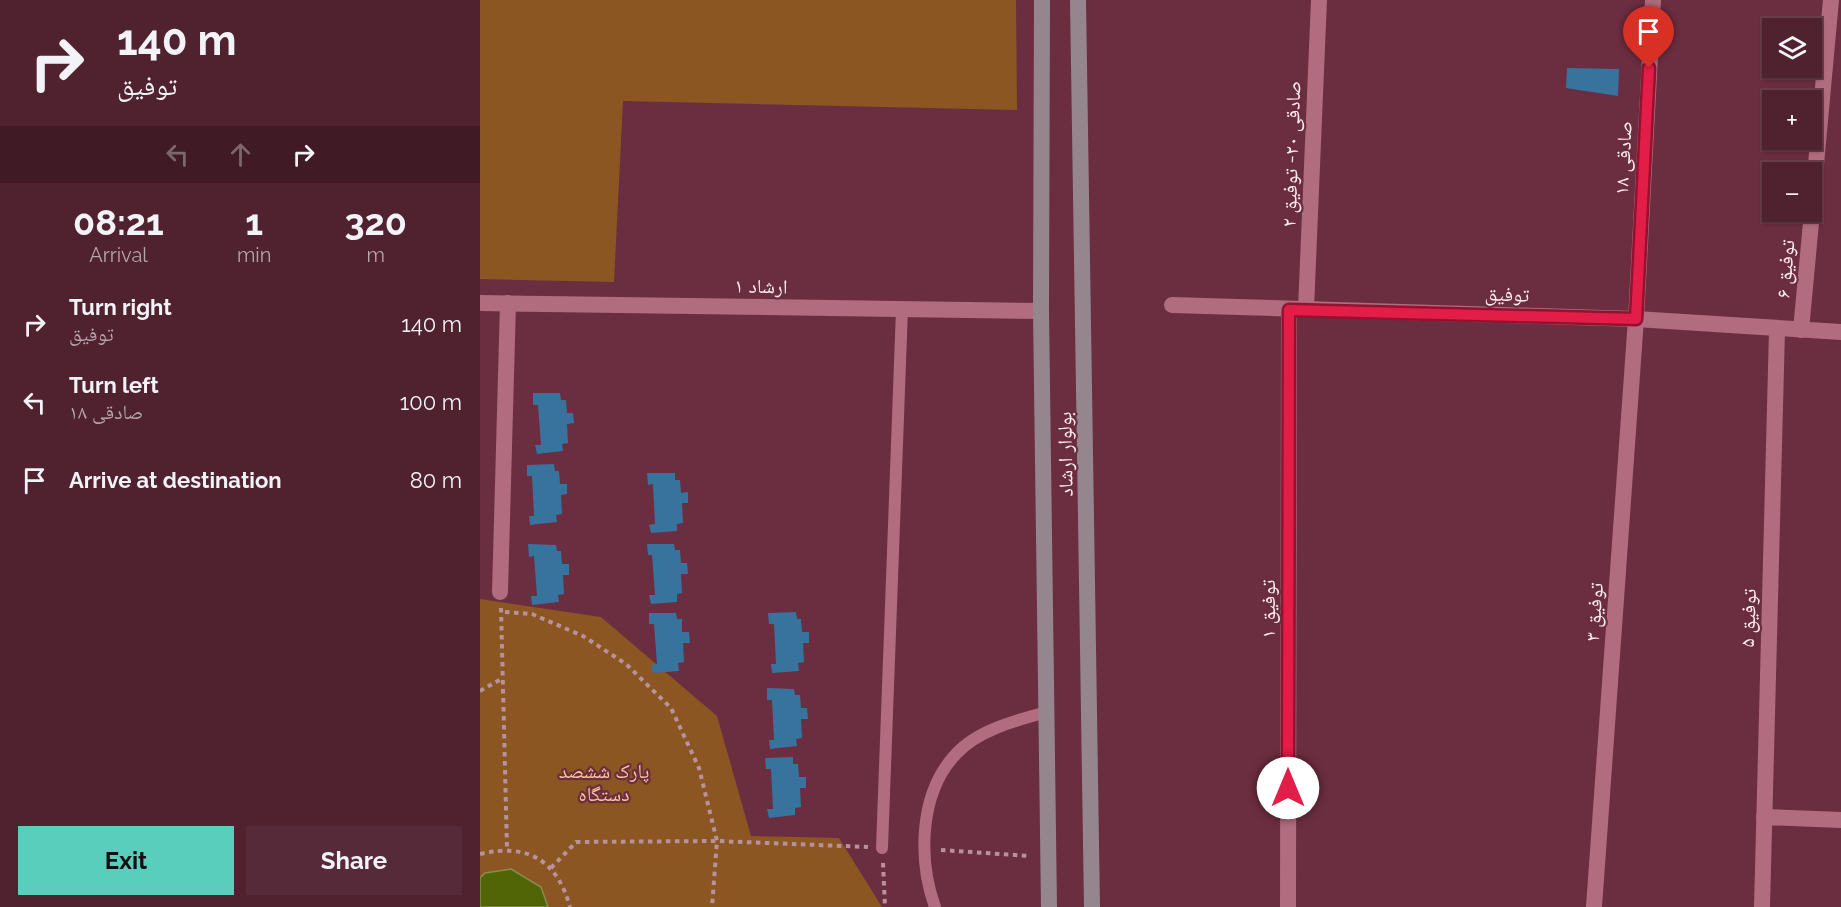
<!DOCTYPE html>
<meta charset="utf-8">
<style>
body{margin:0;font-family:Raleway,"Noto Naskh Arabic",sans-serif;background:#562a38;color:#f1f3f6;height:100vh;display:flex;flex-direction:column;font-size:22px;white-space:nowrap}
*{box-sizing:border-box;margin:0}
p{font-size:20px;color:#b4a4ab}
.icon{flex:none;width:33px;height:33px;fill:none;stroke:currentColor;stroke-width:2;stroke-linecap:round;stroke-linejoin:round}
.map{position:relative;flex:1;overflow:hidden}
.drawer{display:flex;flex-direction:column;background:#502230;width:480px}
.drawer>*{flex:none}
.guide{background:#502230;color:#f1f3f6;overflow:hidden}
.controls{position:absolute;left:1282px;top:18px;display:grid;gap:12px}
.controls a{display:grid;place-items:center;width:60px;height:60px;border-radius:0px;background:#502230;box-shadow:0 2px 4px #0004,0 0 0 2px #673f4c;font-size:30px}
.pin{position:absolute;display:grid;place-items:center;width:51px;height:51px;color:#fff;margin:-62px -26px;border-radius:50% 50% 50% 0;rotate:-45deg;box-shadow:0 0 6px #0007}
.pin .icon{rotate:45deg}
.me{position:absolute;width:66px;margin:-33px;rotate:0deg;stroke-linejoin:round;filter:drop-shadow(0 0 4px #0008)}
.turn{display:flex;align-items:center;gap:21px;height:126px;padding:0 18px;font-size:27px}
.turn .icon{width:78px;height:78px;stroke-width:2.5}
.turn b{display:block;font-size:42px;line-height:51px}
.lanes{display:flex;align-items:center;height:57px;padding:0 18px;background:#0003;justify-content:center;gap:30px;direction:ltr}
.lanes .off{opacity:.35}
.eta{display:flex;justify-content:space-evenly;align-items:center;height:102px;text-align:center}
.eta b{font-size:36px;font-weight:700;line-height:42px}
.button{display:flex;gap:12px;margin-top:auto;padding:12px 18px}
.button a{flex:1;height:69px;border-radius:0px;background:#5acebd;color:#111;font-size:24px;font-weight:700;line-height:69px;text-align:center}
.button a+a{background:#562a38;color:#f1f3f6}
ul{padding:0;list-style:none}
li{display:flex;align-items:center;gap:18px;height:78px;padding:0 18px}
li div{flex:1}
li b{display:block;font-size:22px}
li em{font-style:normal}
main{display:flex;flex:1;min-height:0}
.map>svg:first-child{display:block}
.green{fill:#8b5622}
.water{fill:#516507;stroke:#858e4d;stroke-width:1.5}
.building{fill:#38739e}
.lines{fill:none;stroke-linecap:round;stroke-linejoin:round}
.path{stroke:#b7919c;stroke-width:4;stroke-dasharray:4.5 4.5;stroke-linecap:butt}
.service{stroke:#b16c7f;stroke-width:12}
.minor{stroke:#b16c7f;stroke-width:16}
.secondary{stroke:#95868e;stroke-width:16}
.route-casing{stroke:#92132f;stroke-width:15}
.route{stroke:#e11d48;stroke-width:10}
.labels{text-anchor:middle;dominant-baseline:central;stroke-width:4.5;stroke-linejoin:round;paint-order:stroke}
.street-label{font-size:20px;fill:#fdedf1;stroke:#6b2d40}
.park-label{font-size:20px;fill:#fac597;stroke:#6b2d40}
</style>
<main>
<section class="drawer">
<div class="guide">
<div class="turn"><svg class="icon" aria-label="right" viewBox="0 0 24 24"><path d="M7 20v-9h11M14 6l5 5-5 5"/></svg><div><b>140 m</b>توفیق</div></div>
<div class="lanes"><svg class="icon off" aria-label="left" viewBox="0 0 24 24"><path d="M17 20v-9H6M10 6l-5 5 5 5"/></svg><svg class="icon off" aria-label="ahead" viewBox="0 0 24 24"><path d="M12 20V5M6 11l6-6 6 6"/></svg><svg class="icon" aria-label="right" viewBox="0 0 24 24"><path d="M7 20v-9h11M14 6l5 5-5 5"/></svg></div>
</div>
<div class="eta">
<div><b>08:21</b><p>Arrival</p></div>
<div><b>1</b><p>min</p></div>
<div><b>320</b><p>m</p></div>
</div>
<ul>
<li><svg class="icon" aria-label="right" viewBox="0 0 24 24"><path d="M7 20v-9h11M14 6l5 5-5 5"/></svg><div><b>Turn right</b><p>توفیق</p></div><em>140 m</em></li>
<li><svg class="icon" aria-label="left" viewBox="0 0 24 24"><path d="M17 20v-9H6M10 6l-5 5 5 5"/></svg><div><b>Turn left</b><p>صادقی ۱۸</p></div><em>100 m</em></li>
<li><svg class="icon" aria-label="arrive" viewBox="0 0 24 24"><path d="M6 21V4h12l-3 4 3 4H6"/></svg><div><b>Arrive at destination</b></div><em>80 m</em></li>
</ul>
<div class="button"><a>Exit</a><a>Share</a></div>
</section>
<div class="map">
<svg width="1361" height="907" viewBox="0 0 1361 907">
<rect width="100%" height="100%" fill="#6b2d40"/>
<!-- green -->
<g class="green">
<path d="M0,0h536l1,110 -394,-9 -9,181 -134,-3z"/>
<path d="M0,599l121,18 116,99 34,120 88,2 43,69h-402z"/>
</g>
<!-- water -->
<path class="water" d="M31,869l30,18 7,20h-68v-29l5,-5z"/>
<!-- building -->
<g class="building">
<path d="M1087,68l52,1 -1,27 -52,-8z"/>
<path d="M53,393h27l1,7h5l1,13h6l1,10 -7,1 1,19 -6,1 1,7 -26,3 -2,-9h6l-3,-40h-5z"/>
<path d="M74,464l1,7h4l1,13h7v10l-6,1 1,19 -6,1 1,7 -27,3 -1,-9h5l-2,-40h-5v-11z"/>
<path d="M167,473h28v7h5l1,13 7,-1v11h-6l1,20 -6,1v7l-26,2 -2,-8 6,-1 -2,-40 -5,1z"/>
<path d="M48,544l28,1 1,6h4l1,13h7v11h-6l1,19 -6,1 1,7 -27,3 -1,-9h6l-3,-40 -5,1z"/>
<path d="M167,544h27l1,6h5l1,13h6l1,11h-7l1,19 -5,1v8l-26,2 -2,-9h6l-3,-40h-4z"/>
<path d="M316,612l1,7h4l1,13h7v11h-6l1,19 -6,1 1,8 -27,2 -1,-9h5l-2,-40h-5l-1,-11z"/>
<path d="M169,613h27l1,6h5v13h7l1,11h-7l1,19 -6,1 1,8 -26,2 -2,-8 6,-1 -3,-40h-5z"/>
<path d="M287,688l27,1 1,6h5l1,13h6l1,11h-7l1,19 -6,1 1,7 -27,3 -1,-9h5l-2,-40h-5z"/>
<path d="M313,757v7h5l1,13h7v11h-6l1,19 -6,1v7l-26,3 -2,-9h6l-2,-40h-5l-1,-11z"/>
</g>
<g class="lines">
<!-- path -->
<g class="path">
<path d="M21,608l6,241"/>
<path d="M25,612l27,2 51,22 43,28 45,44 28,60 18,73 -5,66"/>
<path d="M0,691l23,-13"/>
<path d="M461,850l89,6"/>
<path d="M0,854c48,-11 77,6 90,53"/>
<path d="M403,863l2,44"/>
<path d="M71,868l25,-26 141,-1 151,6"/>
</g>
<!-- service -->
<g class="service">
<path d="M402,848l20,-539"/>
<path d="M455,907c-17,-48 -16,-114 21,-153 22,-24 61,-34 91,-42"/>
</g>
<!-- minor -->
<g class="minor">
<path d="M1332,208l19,-208"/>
<path d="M0,303l561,8"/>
<path d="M692,305l464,14 205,13"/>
<path d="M826,309l13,-309"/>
<path d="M1321,330l11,-118"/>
<path d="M20,592l8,-289"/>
<path d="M1284,817l77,3"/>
<path d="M808,907l1,-597"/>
<path d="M1114,907l42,-588 17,-319"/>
<path d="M1282,907l15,-577"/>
</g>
<!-- secondary -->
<g class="secondary">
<path d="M562,0l-1,311 8,596"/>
<path d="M598,0l14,907"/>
</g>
</g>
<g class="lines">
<defs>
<path id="route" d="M808,788l1,-478 347,9 13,-251"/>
</defs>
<!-- route casing -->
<use href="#route" class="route-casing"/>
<!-- route -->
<use href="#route" class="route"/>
</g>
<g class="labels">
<!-- street labels -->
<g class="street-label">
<text transform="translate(811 154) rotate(-88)">صادقی ۲۰- توفیق ۲</text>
<text transform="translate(1143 158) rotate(-87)">صادقی ۱۸</text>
<text transform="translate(1305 269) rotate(-85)">توفیق ۶</text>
<text transform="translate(281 286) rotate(1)">ارشاد ۱</text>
<text transform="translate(1027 294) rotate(2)">توفیق</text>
<text transform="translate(585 454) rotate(-91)">بولوار ارشاد</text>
<text transform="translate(788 609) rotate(-90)">توفیق ۱</text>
<text transform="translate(1114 612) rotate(-86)">توفیق ۳</text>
<text transform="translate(1268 618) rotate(-88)">توفیق ۵</text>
</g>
<!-- park labels -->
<g class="park-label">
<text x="124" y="771">پارک‌ ششصد<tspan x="124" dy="23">دستگاه</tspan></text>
</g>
</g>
</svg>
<div class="controls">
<a><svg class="icon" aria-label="layers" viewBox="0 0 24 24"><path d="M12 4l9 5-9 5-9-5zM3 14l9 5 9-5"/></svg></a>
<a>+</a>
<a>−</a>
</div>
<div class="pin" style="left:1169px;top:68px;background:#d93025"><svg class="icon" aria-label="arrive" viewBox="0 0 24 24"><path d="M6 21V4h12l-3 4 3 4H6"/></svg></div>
<svg class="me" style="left:808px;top:788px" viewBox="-20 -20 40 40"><circle r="19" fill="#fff"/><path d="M0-13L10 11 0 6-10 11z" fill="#e11d48"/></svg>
</div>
</main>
